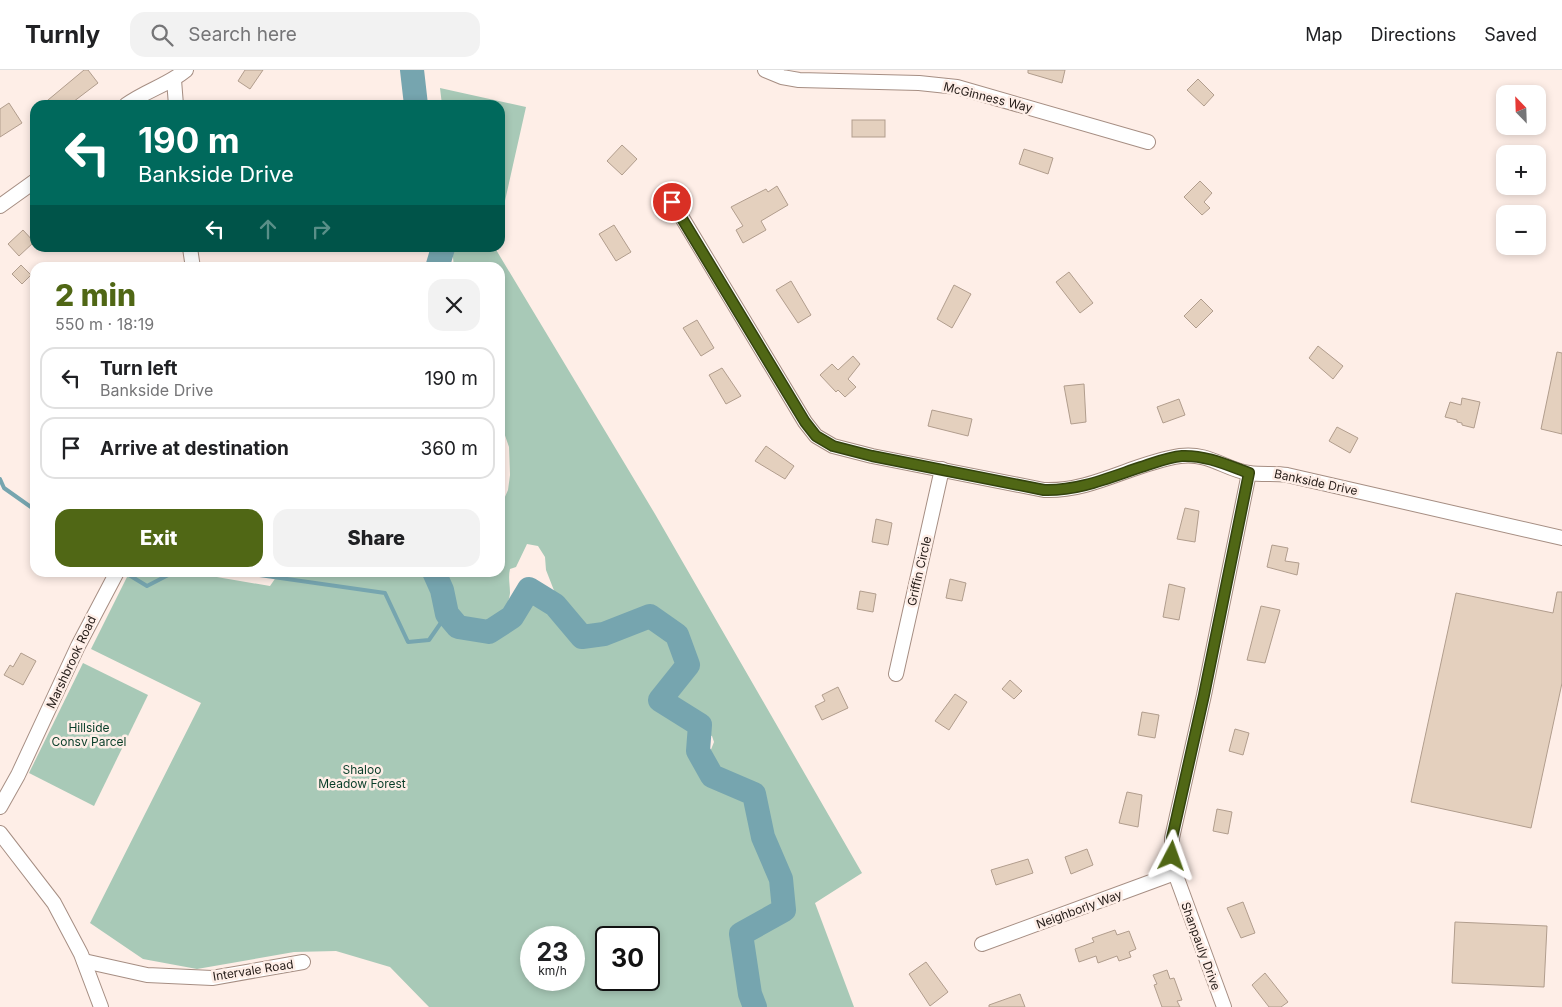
<!DOCTYPE html>
<meta charset="utf-8">
<style>
body{margin:0;font-family:Inter,sans-serif;background:#f2f2f2;color:#202124;height:100vh;display:flex;flex-direction:column;font-size:19px;white-space:nowrap}
*{box-sizing:border-box;margin:0}
p{font-size:16px;color:#757577}
.icon{flex:none;width:28px;height:28px;fill:none;stroke:currentColor;stroke-width:2;stroke-linecap:round;stroke-linejoin:round}
.map{position:relative;flex:1;overflow:hidden}
.drawer{position:absolute;left:30px;top:192px;width:475px;height:315px;display:flex;flex-direction:column;background:#fff;border-radius:15px;box-shadow:0 2px 8px #0003}
.drawer>*{flex:none}
.guide{position:absolute;left:30px;top:30px;width:475px;height:152px;border-radius:15px;box-shadow:0 2px 8px #0003;background:#00695c;color:#fff;overflow:hidden}
.needle{width:32px;rotate:337deg}
.tools{position:absolute;left:1496px;top:15px;display:grid;gap:10px}
.tools a{display:grid;place-items:center;width:50px;height:50px;border-radius:10px;background:#fff;box-shadow:0 2px 8px #0003;font-size:25px}
.speed{position:absolute;left:520px;top:856px;display:flex;gap:10px;font-size:25px;font-weight:700;text-align:center}
.speed>*{display:grid;place-content:center;width:65px;height:65px;border-radius:50%;background:#fff;box-shadow:0 2px 8px #0003;line-height:1}
.speed small{font-size:12px;font-weight:400}
.speed .limit{border:2px solid #111;border-radius:8px;background:#fff;color:#111}
.pin{position:absolute;display:grid;place-items:center;width:42px;height:42px;color:#fff;margin:-21px;border:2px solid #fff;border-radius:50%;box-shadow:0 1px 5px #0007}
.me{position:absolute;width:55px;margin:-28px;rotate:4deg;stroke-linejoin:round;filter:drop-shadow(0 0 4px #0008)}
.turn{display:flex;align-items:center;gap:18px;height:105px;padding:0 25px;font-size:22px}
.turn .icon{width:65px;height:65px;stroke-width:2.5}
.turn b{display:block;font-size:35px;line-height:42px}
.lanes{display:flex;align-items:center;height:48px;padding:0 25px;background:#0003;justify-content:center;gap:25px;direction:ltr}
.lanes .off{opacity:.35}
.round{display:grid;place-items:center;flex:none;width:52px;height:52px;border-radius:15px;background:#f2f2f2}
.overview{display:flex;align-items:center;justify-content:space-between;height:85px;padding:0 25px}
h1{font-size:30px;font-weight:800;line-height:38px;color:#506715}
.button{display:flex;gap:10px;margin-top:auto;padding:10px 25px}
.button a{flex:1;height:58px;border-radius:15px;background:#506715;color:#fff;font-size:20px;font-weight:800;line-height:58px;text-align:center}
.button a+a{background:#f2f2f2;color:#202124}
ul{padding:0;list-style:none}
li{display:flex;align-items:center;gap:15px;height:62px;margin:0 10px 8px;padding:0 15px;border:2px solid #e0e0e0;border-radius:15px}
li div{flex:1}
li b{display:block;font-size:19px}
li em{font-style:normal}
header{display:flex;align-items:center;gap:30px;box-sizing:border-box;height:70px;padding:0 25px;background:#fff;border-bottom:1px solid #e0e0e0}
header strong{font-size:24px}
nav{display:flex;gap:28px;margin-inline-start:auto;font-size:18px}
.search{width:350px;height:45px;background:#f2f2f2;display:flex;align-items:center;gap:12px;box-sizing:border-box;padding:0 18px;border-radius:15px;color:#757577;font-size:19px}
.map>svg:first-child{display:block}
.green{fill:#a8c9b7;fill-rule:evenodd}
.lines{fill:none;stroke-linecap:round;stroke-linejoin:round}
.stream{stroke:#76a5af;stroke-width:4}
.river{stroke:#76a5af;stroke-width:24}
.building{fill:#e4d0be;stroke:#b19d8d}
.minor-casing{stroke:#a68e83;stroke-width:16}
.minor{stroke:#fff;stroke-width:14}
.route-casing{stroke:#34430e;stroke-width:12}
.route{stroke:#506715;stroke-width:9}
.labels{text-anchor:middle;dominant-baseline:central;stroke-width:5;stroke-linejoin:round;paint-order:stroke}
.street-label{font-size:12px;fill:#29201c;stroke:#feeee7}
.park-label{font-size:12px;fill:#073c27;stroke:#feeee7}
</style>
<header>
<strong>Turnly</strong>
<div class="search"><svg class="icon" aria-label="search" viewBox="0 0 24 24"><circle cx="10" cy="10" r="6"/><path d="M15 15l6 6"/></svg>Search here</div>
<nav><a>Map</a><a>Directions</a><a>Saved</a></nav>
</header>
<div class="map">
<svg width="1562" height="937" viewBox="0 0 1562 937">
<rect width="100%" height="100%" fill="#feeee7"/>
<!-- green -->
<g class="green">
<path d="M440,18l86,19 -26,116v-118h-58z"/>
<path d="M452,178h43l160,266 207,359 -47,30 39,104h-97l-4,-15 -3,-1 5,16h-326l-39,-40 -54,-16 -42,1 -97,17 -54,-10 -53,-36 111,-220 -110,-54 36,-72 84,-1 59,10 9,-13h155l8,17 5,24 10,12 32,6 23,-15 17,-28 26,16 13,15 -13,-27 -9,-23 -1,-13 -7,-11 -11,-2 -11,23 -6,2c-2,8 0,16 0,24 -1,9 -7,27 -14,32 -19,2 -43,3 -47,-21 -2,-11 1,-21 -4,-31l55,-1v-64l8,-18 2,-15 -1,-28 -9,-26v-153l-46,-1zM631,545l19,1 -46,17 15,-12zM650,546c11,0 23,7 27,18zM683,602l-5,16 -10,16 -7,-4zM689,647l8,2 8,15 7,2 2,6 -4,10 -9,4 -3,-5 2,-26zM760,854l-7,15 -10,6 -2,-11zM531,868h43v42h-43zM606,868h43v42h-43z"/>
<path d="M83,593l65,32 -54,111 -65,-33z"/>
</g>
<g class="lines">
<!-- stream -->
<g class="stream">
<path d="M0,409l4,9 31,22"/>
<path d="M124,502l23,14 27,-14"/>
<path d="M238,502l147,21 23,49 21,-2 18,-26"/>
</g>
<!-- river -->
<g class="river">
<path d="M412,0l4,35"/>
<path d="M437,198l6,-20"/>
<path d="M434,502l8,18 5,24 11,13 31,5 23,-15 17,-28 26,16 27,32 22,-3 46,-18 27,19 11,30 -28,35 40,25 -2,26 14,25 42,18 9,43 18,42 3,31 -43,24 9,60 5,13"/>
</g>
</g>
<!-- building -->
<g class="building">
<path d="M84,0h4l10,13 -29,22h-27z"/>
<path d="M245,0h18l-13,19 -12,-8z"/>
<path d="M1028,0h37l-3,13 -34,-10z"/>
<path d="M1198,9l16,16 -10,11 -17,-16z"/>
<path d="M9,33l13,20 -22,14v-28z"/>
<rect x="852" y="50" width="33" height="17"/>
<path d="M622,75l15,14 -15,16 -15,-14z"/>
<path d="M1024,79l29,9 -5,16 -29,-10z"/>
<path d="M1200,111l12,12 -8,9 6,6 -8,7 -18,-18z"/>
<path d="M777,116l11,19 -27,16 5,9 -23,13 -7,-13 7,-4 -12,-19 35,-18 2,3z"/>
<path d="M614,155l17,27 -15,9 -17,-27z"/>
<path d="M23,160l11,12 -15,14 -11,-12z"/>
<path d="M21,195l10,10 -9,9 -10,-10z"/>
<path d="M1069,202l24,31 -13,10 -24,-31z"/>
<path d="M791,211l20,34 -13,8 -22,-33z"/>
<path d="M954,215l17,9 -19,34 -15,-9z"/>
<path d="M1201,229l12,12 -17,17 -12,-12z"/>
<path d="M697,250l17,28 -13,8 -18,-28z"/>
<path d="M1318,276l25,20 -10,13 -24,-21z"/>
<path d="M1557,282l5,1v81l-21,-5z"/>
<path d="M853,286l7,8 -12,15 8,8 -11,10 -7,-7 -2,2 -16,-17 12,-11 6,6z"/>
<path d="M722,298l19,28 -15,8 -17,-29z"/>
<path d="M1084,314l2,38 -15,2 -7,-38z"/>
<path d="M1462,328l18,4 -6,26 -12,-3v-2l-5,-1v-2l-12,-3 5,-15 11,3z"/>
<path d="M1179,329l6,16 -22,8 -6,-16z"/>
<path d="M932,340l40,9 -4,17 -40,-10z"/>
<path d="M1337,357l21,11 -8,15 -21,-12z"/>
<path d="M766,376l28,20 -9,13 -30,-18z"/>
<path d="M1185,438l14,3 -4,31 -18,-3z"/>
<path d="M876,449l16,4 -4,22 -16,-3z"/>
<path d="M1272,475l16,3 -3,13 14,2 -2,12 -30,-8z"/>
<path d="M950,509l16,4 -4,18 -16,-3z"/>
<path d="M1169,514l16,4 -6,32 -16,-3z"/>
<path d="M860,521l16,3 -3,18 -16,-3z"/>
<path d="M1557,522h5v91l-31,145 -120,-26 45,-209 97,20z"/>
<path d="M1261,536l19,4 -15,53 -18,-3z"/>
<path d="M21,583l15,8 -13,24 -19,-10 6,-10 3,2z"/>
<path d="M1010,610l12,11 -8,8 -12,-10z"/>
<path d="M838,617l10,21 -26,12 -7,-14 10,-5 -3,-6z"/>
<path d="M955,624l12,8 -18,28 -14,-9z"/>
<path d="M1142,642l17,3 -4,23 -17,-3z"/>
<path d="M1235,659l14,4 -6,22 -14,-4z"/>
<path d="M1127,722l15,3 -4,32 -19,-4z"/>
<path d="M1217,739l15,3 -4,22 -15,-3z"/>
<path d="M1087,779l6,16 -22,9 -6,-17z"/>
<path d="M1028,789l5,14 -37,12 -5,-15z"/>
<path d="M1243,832l12,31 -14,5 -14,-30z"/>
<path d="M1455,852l92,4 -3,61 -92,-4z"/>
<path d="M1115,860l2,5 12,-4 7,18 -7,3 2,5 -12,4 -2,-5 -19,7 -2,-7 -17,6 -4,-13 19,-7 -2,-4z"/>
<path d="M926,892l22,30 -18,14 -21,-32z"/>
<path d="M1167,900l3,9 4,-1 8,22 -5,1 3,6h-18l-8,-22 3,-1 -4,-9z"/>
<path d="M1265,903l23,29 -7,5h-12l-17,-22z"/>
<path d="M1020,924l5,13h-36v-2z"/>
</g>
<g class="lines">
<defs>
<g id="minor">
<path d="M765,0l17,7 17,3 120,3 38,4 191,55"/>
<path d="M174,10l2,25"/>
<path d="M126,35c19,-14 42,-20 60,-35"/>
<path d="M672,131l133,221 11,14 17,10 39,10 172,34c48,2 89,-27 136,-34 29,-4 46,14 69,17 13,2 26,0 38,2l275,63"/>
<path d="M0,136l35,-25"/>
<path d="M190,178l3,20"/>
<path d="M896,604l46,-205"/>
<path d="M0,737l18,-32 60,-129 39,-74"/>
<path d="M0,763l54,70 27,51 20,53"/>
<path d="M982,874l193,-71"/>
<path d="M84,891l63,14 65,3 91,-16"/>
<path d="M1224,937l-49,-134 -3,-17v-18l32,-143 45,-222"/>
</g>
</defs>
<!-- minor casing -->
<use href="#minor" class="minor-casing"/>
<!-- minor -->
<use href="#minor" class="minor"/>
</g>
<g class="lines">
<defs>
<path id="route" d="M672,132l133,220 11,14 17,10 39,10 172,34c34,1 64,-12 97,-23 13,-4 27,-10 41,-11 24,-1 45,9 67,17l-45,222 -32,143v18"/>
</defs>
<!-- route casing -->
<use href="#route" class="route-casing"/>
<!-- route -->
<use href="#route" class="route"/>
</g>
<g class="labels">
<!-- street labels -->
<g class="street-label">
<text transform="translate(988 27) rotate(14)">McGinness Way</text>
<text transform="translate(1316 412) rotate(12)">Bankside Drive</text>
<text transform="translate(919 501) rotate(-77)">Griffin Circle</text>
<text transform="translate(71 592) rotate(-65)">Marshbrook Road</text>
<text transform="translate(1079 839) rotate(-20)">Neighborly Way</text>
<text transform="translate(1201 876) rotate(70)">Shanpauly Drive</text>
<text transform="translate(253 900) rotate(-9)">Intervale Road</text>
</g>
<!-- park labels -->
<g class="park-label">
<text x="89" y="657">Hillside<tspan x="89" dy="14">Consv Parcel</tspan></text>
<text x="362" y="699">Shaloo<tspan x="362" dy="14">Meadow Forest</tspan></text>
</g>
</g>
</svg>
<div class="tools">
<a><svg class="needle" viewBox="-14 -14 28 28"><path d="M0-13l5 13h-10z" fill="#e53935"/><path d="M0 13l5-13h-10z" fill="#757577"/></svg></a>
<a>+</a>
<a>−</a>
</div>
<div class="speed"><div>23<small>km/h</small></div><div class="limit">30</div></div>
<div class="pin" style="left:672px;top:132px;background:#d93025"><svg class="icon" aria-label="arrive" viewBox="0 0 24 24"><path d="M6 21V4h12l-3 4 3 4H6"/></svg></div>
<svg class="me" style="left:1172px;top:786px" viewBox="-20 -20 40 40"><path d="M0-17L14 15 0 8-14 15z" fill="#506715" stroke="#fff" stroke-width="4"/></svg>
<div class="guide">
<div class="turn"><svg class="icon" aria-label="left" viewBox="0 0 24 24"><path d="M17 20v-9H6M10 6l-5 5 5 5"/></svg><div><b>190 m</b>Bankside Drive</div></div>
<div class="lanes"><svg class="icon" aria-label="left" viewBox="0 0 24 24"><path d="M17 20v-9H6M10 6l-5 5 5 5"/></svg><svg class="icon off" aria-label="ahead" viewBox="0 0 24 24"><path d="M12 20V5M6 11l6-6 6 6"/></svg><svg class="icon off" aria-label="right" viewBox="0 0 24 24"><path d="M7 20v-9h11M14 6l5 5-5 5"/></svg></div>
</div>
<section class="drawer">
<div class="overview"><div><h1>2 min</h1><p>550 m · 18:19</p></div><a class="round"><svg class="icon" aria-label="close" viewBox="0 0 24 24"><path d="M6 6l12 12M18 6L6 18"/></svg></a></div>
<ul>
<li><svg class="icon" aria-label="left" viewBox="0 0 24 24"><path d="M17 20v-9H6M10 6l-5 5 5 5"/></svg><div><b>Turn left</b><p>Bankside Drive</p></div><em>190 m</em></li>
<li><svg class="icon" aria-label="arrive" viewBox="0 0 24 24"><path d="M6 21V4h12l-3 4 3 4H6"/></svg><div><b>Arrive at destination</b></div><em>360 m</em></li>
</ul>
<div class="button"><a>Exit</a><a>Share</a></div>
</section>
</div>
